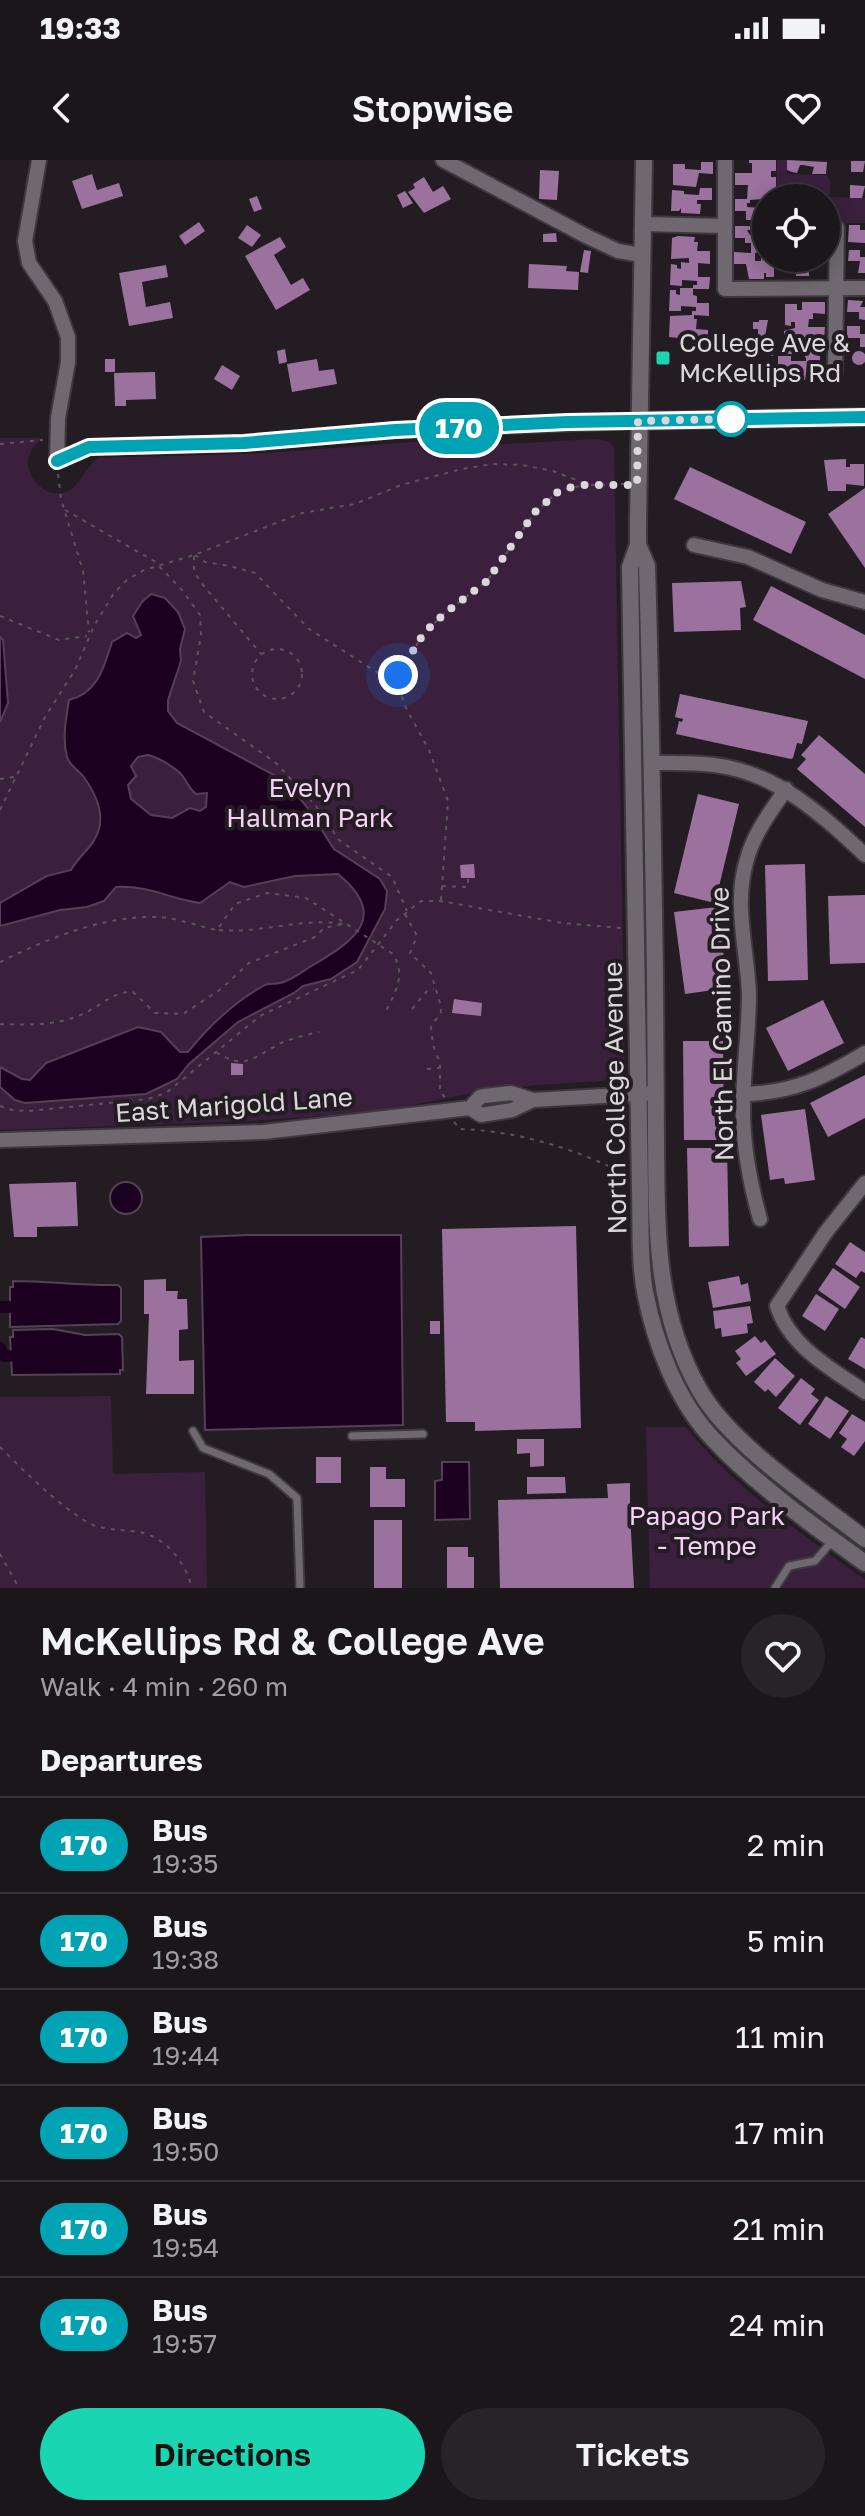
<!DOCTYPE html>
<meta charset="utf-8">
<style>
:root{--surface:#1a161a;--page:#272327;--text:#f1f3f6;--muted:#9f9fa2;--line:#383539;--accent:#1ad5b2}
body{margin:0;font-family:"Golos Text",sans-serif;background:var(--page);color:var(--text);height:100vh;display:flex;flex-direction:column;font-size:30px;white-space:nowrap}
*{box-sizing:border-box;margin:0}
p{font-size:26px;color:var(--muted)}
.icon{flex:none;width:44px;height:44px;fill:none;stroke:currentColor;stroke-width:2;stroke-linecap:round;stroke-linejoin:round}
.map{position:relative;height:1428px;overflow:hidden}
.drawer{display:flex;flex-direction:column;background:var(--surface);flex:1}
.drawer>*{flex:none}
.badge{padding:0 16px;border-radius:26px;font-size:28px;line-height:52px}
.tools{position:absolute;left:752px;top:24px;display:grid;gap:16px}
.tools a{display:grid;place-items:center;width:88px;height:88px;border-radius:50%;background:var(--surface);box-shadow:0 4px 20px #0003,0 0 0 2px var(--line);font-size:40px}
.you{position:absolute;width:40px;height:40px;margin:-20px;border:6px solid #fff;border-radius:50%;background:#1a73e8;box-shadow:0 0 0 12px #1a73e833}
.map>.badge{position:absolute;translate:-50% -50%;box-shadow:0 0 0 4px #fff}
h2{padding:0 40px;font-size:30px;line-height:72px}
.round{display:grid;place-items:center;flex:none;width:84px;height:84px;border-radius:42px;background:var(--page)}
.head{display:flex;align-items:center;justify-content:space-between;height:136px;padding:0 40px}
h1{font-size:38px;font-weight:600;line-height:60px}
.action{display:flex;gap:16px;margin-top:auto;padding:16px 40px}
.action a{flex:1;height:92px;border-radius:48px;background:var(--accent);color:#111;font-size:32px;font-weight:600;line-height:92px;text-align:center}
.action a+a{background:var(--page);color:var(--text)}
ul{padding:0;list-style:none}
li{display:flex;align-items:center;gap:24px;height:96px;padding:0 40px;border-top:2px solid var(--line)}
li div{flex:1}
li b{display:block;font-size:30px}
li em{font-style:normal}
li .badge{min-width:88px;font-weight:700;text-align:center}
.status{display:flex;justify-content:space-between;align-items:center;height:56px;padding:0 40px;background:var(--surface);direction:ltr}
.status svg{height:22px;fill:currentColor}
header{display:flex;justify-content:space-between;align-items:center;height:104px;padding:0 40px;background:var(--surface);font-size:36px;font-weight:600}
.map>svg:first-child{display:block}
.green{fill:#3a203c}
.water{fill:#1c001f;stroke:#554057;stroke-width:2;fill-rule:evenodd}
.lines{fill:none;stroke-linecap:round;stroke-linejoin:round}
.canal{stroke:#1c001f;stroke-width:12}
.building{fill:#9b729e}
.service-casing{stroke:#3e393e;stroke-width:11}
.minor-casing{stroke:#3e393e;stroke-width:18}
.tertiary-casing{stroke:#3e393e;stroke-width:20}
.path{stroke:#5b555b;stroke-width:2;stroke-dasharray:4 6;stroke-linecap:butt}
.service{stroke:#6f6870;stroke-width:7}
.minor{stroke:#6f6870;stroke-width:14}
.tertiary{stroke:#6f6870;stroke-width:16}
.line-casing{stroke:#fff;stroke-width:18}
.line{stroke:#00a3b4;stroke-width:12}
.walk{stroke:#dbd7db;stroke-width:8;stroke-dasharray:0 14.4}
.poi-dot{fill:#1ad5b2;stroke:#231d23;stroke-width:3}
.stop-dot{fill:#fff;stroke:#00a3b4;stroke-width:4}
.labels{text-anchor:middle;stroke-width:8;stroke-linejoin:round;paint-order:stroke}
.poi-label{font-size:26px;fill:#dbd7db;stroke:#231d23;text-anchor:start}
.park-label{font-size:26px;fill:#f7d1f9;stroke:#231d23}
.street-label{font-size:26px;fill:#dbd7db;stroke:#231d23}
</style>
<div class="status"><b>19:33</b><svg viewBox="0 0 49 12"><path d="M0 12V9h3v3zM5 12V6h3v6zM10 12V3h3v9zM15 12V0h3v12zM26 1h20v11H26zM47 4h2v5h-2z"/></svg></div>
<header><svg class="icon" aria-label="back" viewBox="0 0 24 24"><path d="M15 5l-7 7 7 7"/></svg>Stopwise<svg class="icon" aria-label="heart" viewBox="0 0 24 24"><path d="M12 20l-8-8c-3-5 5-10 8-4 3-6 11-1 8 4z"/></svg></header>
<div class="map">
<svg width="865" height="1428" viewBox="0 0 865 1428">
<rect width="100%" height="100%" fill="#231d23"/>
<g class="green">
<polygon points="777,0 787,0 787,14 826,15 830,21 830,37 865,38 865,63 826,63 826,38 776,38"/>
<path d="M 0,278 L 41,278 C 36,284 30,291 28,299 C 26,317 44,337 63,333 C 78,330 85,308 98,298 L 269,293 L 439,280 L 492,285 L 596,279 L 608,281 L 614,287 L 625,914 L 617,920 L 537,925 L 461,935 L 384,951 L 252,961 L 0,970 Z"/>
<polygon points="111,1236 113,1314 205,1312 207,1428 0,1428 0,1237"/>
<path d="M 646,1267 L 686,1267 C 734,1329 802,1373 865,1420 L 865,1428 L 650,1428 Z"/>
</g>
<g class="water">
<path d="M 151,434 L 165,438 L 178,452 L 185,469 L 180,489 L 181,501 L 168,540 L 168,551 L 177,563 L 285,621 L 307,647 L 334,689 L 380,719 L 387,731 L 385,749 L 357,802 L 331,819 L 303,826 L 294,833 L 238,862 L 189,904 L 177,919 L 146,934 L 25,943 L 15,940 L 0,927 L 0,907 L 22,919 L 30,920 L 46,903 L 138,867 L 161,872 L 180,892 L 188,892 C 208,867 235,842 263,826 C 269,822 274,825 280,823 C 291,821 303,811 313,805 C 356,780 389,756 338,714 L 295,716 L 244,727 L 230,722 L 200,743 C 169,739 149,725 116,727 L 104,741 L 87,747 L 60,750 L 0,766 L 0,743 L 47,716 L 71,710 C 80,694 94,687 99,669 C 104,650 94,631 83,616 C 77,609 69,605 67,597 C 62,578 66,559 69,540 C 98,533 104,507 112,482 L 127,473 L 136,478 L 141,475 L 133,456 L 142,442 ZM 148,595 C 160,598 169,604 179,612 C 186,618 188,628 196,634 L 207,633 L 206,647 L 200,651 L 190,648 L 172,658 L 151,655 L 131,639 L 128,625 L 136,616 L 131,606 L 138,597 Z"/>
<polygon points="0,477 3,480 8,543 0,562"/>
<circle cx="126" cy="1038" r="16"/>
<polygon points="248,1075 401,1075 403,1265 205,1270 201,1077"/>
<path d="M 13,1121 C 48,1121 83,1126 118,1125 L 121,1128 L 121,1161 L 118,1164 L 10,1167 L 10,1127 L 13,1127 Z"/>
<polygon points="53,1169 85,1175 119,1174 122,1177 123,1210 120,1210 120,1214 12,1215 10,1177 13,1177 13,1170"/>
<polygon points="442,1302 469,1302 470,1359 435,1360 435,1321 442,1320"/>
</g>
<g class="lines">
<g class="canal">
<polyline points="1,1147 9,1147"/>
<polyline points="0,1188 4,1196 9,1196"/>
</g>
</g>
<g class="building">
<polygon points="749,0 776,0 776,11 771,11 771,17 776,17 776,38 750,40 750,43 747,43 747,47 762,48 763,43 766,43 764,66 751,66 751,60 746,60 746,51 735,51 735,39 747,39 748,25 735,25 735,13 752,13 752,3 749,3"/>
<polygon points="787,0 827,2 826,14 812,14 814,7 803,5 800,5 797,13 792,12 787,10"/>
<polygon points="851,1 865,1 863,12 851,12"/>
<polygon points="701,2 713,2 713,14 699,13 696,27 673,25 673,4 685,4 685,9 701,10"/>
<polygon points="540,10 559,11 557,40 539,39"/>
<polygon points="92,14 97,30 119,23 123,36 82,49 72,21"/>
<polygon points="424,17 433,32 443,26 451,39 424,53 408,32 415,28 413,24"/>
<polygon points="850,25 865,26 862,38 850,38"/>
<polygon points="700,28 712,28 712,40 697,40 697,44 701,44 700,54 681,53 681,48 679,51 671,51 672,30 684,31 684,34 699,35"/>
<polygon points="405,31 413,43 403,48 397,35"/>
<polygon points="257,36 262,49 254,52 249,39"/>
<polygon points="199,62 205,71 185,85 179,76"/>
<polygon points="247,65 261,75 252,87 238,78"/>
<polygon points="849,65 860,65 860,70 865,70 865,83 848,82"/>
<polygon points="735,66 750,66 750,70 747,70 750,75 766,70 766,91 755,93 755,101 761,101 761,96 774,98 774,117 766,117 766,113 764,113 764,119 749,119 746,104 734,104 734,92 751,93 751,83 745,83 745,78 735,78"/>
<polygon points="556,73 557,82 543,82 543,74"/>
<polygon points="678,76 695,77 694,82 698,82 697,91 710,91 710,104 698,103 698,117 710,117 709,129 693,129 693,135 697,136 697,143 709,143 709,156 694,155 694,159 697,159 696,169 708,170 708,181 669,177 670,156 692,155 692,151 696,151 696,147 681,146 681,151 669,151 670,130 676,130 676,134 680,135 680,128 693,128 693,125 697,125 697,121 682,120 682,126 670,125 671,104 677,105 677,108 681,109 681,102 689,103 689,98 671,99 672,78"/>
<polygon points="280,77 286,87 274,95 291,125 303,118 310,130 276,150 245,96"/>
<polygon points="584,90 591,91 588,113 580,112"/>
<polygon points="849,90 860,90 860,97 865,97 865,113 858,113 860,101 848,101"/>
<polygon points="786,98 826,98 826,102 814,102 814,110 809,110 809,116 796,116 796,110 786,110"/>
<polygon points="529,104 567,106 566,111 579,112 578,130 528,128"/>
<polygon points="166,105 168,117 142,122 146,147 170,142 173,158 129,166 119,113"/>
<polygon points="848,140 863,141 860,147 865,147 865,160 859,159 859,152 847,152"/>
<polygon points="802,142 825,142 825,154 813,153 813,159 809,159 808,167 825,167 824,180 813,180 813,193 820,194 820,206 807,206 805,220 788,220 788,214 785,214 785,217 778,217 778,196 791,196 791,201 806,201 806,198 803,194 784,194 784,171 795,168 795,162 791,162 791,166 785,165 785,144 797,144 797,150 802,150"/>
<polygon points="759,160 768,160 765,176 758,176 758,169 753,169 753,162 759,162"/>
<polygon points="847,166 860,166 860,174 865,174 865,187 860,187 860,178 847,178"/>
<polygon points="765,180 771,181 770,187 774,187 773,196 758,193 759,186 764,186"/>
<polygon points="285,189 287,202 279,204 277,191"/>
<circle cx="859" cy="198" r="7"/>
<rect x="105" y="199" width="10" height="13"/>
<polygon points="317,199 319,211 334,209 337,224 292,232 287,204"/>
<polygon points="222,205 240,216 232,230 214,219"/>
<polygon points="155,212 156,239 126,240 126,246 115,246 114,213"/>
<polygon points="846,299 846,307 850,307 850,304 864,304 864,326 846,324 846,331 828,331 824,300"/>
<polygon points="690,307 806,362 791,394 674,339"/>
<polygon points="865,328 865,408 828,354"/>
<polygon points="741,421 746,447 740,448 741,470 674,472 672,423"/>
<polygon points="771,426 865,475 865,519 753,460"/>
<polygon points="680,534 808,561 802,584 797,583 793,598 791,599 676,574 679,561 682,562 683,559 675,557"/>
<polygon points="819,575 865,614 865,667 797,609 806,599 801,595"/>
<polygon points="698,634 739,644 715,743 674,733"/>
<polygon points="474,704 475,718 461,718 460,705"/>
<polygon points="805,704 808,820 768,821 765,705"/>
<polygon points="865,735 865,803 830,804 828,736"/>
<polygon points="717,747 728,828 685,834 674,752"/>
<polygon points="454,839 482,843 481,856 452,853"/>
<polygon points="823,840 844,883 788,911 766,868"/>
<polygon points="683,881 723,881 724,980 684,980"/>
<polygon points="231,903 243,904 243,915 231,915"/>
<polygon points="865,915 865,958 828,977 810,943"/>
<polygon points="805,949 815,1020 785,1024 784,1018 770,1020 761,955"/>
<polygon points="687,988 727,988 729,1086 689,1087"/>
<polygon points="76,1022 78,1066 37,1067 37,1077 14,1077 9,1024"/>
<polygon points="576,1066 581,1268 475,1271 475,1262 446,1262 442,1069"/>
<polygon points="850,1082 865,1092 865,1113 861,1111 856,1118 835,1104"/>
<polygon points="833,1108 860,1127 845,1149 818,1130"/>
<polygon points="739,1116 741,1125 748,1123 751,1141 713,1148 708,1122"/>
<polygon points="166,1119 166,1131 178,1131 177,1139 187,1139 188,1169 179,1170 179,1201 194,1200 194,1234 146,1234 149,1154 144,1154 144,1120"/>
<polygon points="816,1134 839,1149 825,1171 802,1156"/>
<polygon points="750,1146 753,1163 747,1164 748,1173 722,1177 721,1168 715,1169 713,1151"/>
<rect x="430" y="1161" width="10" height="13"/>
<polygon points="755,1176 761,1183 765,1180 776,1194 746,1216 736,1203 741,1199 735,1191"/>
<polygon points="861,1177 865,1179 865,1209 848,1199"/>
<polygon points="775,1198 795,1216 776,1237 768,1229 765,1232 754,1222"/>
<polygon points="801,1218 815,1229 811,1234 819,1240 800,1265 778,1248"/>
<polygon points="826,1236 849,1251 830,1279 808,1264"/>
<polygon points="852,1254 865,1262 865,1281 854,1296 841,1287 847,1279 839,1273"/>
<polygon points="517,1279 544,1279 544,1306 530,1307 530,1293 517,1294"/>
<rect x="316" y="1297" width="25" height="26"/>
<polygon points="370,1307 386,1307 386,1319 405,1319 405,1347 370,1347"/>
<polygon points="527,1317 565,1317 566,1333 527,1334"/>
<polygon points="630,1323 630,1347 639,1347 639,1353 630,1353 634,1428 500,1428 498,1340 608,1338 607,1324"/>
<rect x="374" y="1360" width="28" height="68"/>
<polygon points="447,1387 468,1387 468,1397 474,1397 474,1428 447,1428"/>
</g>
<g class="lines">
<defs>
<g id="service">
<polyline points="193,1271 203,1288 269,1314 297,1338 300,1428"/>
<polyline points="352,1276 423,1274"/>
<polyline points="775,1428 789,1406 815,1401 833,1380"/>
</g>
<g id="minor">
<polyline points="39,0 25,81 29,103 55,141 68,177 68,202 58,258 57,301 89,287 244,283 395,270 638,261"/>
<polyline points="443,0 586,76 618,91 642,95"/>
<polyline points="725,0 725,129 865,128"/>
<polyline points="643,64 724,66"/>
<polyline points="835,213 837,68"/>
<polyline points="694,385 748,397 822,430 865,442"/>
<path d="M 652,603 C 673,603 694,602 714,605 C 776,612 821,654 865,695"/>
<path d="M 743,934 C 793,933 823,918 865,893"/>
<polyline points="470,948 481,955 512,950 533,940 656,933"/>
<polyline points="0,980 264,972 470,948 480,937 484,936 511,933 533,940"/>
<path d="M 865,1023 L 826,1072 L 777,1146 C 790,1187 832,1209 865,1232"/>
<path d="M 760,1059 C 750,1023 743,988 743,950 C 743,911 749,872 749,833 C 747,788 733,743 747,699 C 754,673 771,651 786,629"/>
</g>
<g id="tertiary">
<path d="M 644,0 L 638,364 L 638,385 L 647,406 C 651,542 653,679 655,816 C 655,870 656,925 656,979 C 657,1068 654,1150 700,1231 C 730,1284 816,1341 865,1379"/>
<polyline points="638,261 865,257"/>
<path d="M 638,385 L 630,407 L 640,1028 C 641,1062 639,1099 645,1132 C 655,1183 677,1242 714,1280 C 754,1323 816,1368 865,1403"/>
</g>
</defs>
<use href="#service" class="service-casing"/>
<use href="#minor" class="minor-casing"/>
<use href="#tertiary" class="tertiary-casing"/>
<g class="path">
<polyline points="0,284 43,280"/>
<polyline points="58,314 61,339 83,411 89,472"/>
<polyline points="591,325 624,324"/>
<polyline points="65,350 154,401 182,430 200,455 201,475 193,521 204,552 276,603 316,646 339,680 392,717 407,751"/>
<polyline points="195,395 205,402 230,406 255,413 309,469 397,525"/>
<polyline points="194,396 194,412 203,425 261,494"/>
<polyline points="0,456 59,480 87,476"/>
<circle cx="277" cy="514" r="25"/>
<polyline points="0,619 14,617"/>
<polyline points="0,650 45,557 75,510 94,466 114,433 127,420 144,410 194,395 302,353 355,344 401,325 462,309 493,304 522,305 553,311 589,325"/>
<polyline points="442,726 468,727 468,718"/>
<polyline points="441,740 448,641 429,590 406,548 398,526 398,515 424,473 445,453 487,421 535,352 559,331 584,325"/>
<polyline points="405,754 417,776 410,793 431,813 440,843 441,852 431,867 433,885 440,903 440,930 445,938"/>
<path d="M 219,770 C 261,774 301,757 343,764"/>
<path d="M 0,802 C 47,779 102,756 155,757 C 175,757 197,766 217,770 L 235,744 L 267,733 L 306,738 L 393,794 C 406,815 396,831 386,851"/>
<polyline points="412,849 427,831 434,829"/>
<path d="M 0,864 C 30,865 59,866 87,852 C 106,842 108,835 132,831 L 155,853 L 183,854 L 221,829 L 249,803 L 315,777 L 324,768 L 343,764"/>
<path d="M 216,892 C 245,911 254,897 281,883 C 293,878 306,875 319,872"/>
<polyline points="427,909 439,908"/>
<polyline points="0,946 12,950 29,951 148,939 166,933 260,856 358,810 397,760 421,741 440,741 562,763 621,768"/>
<path d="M 454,962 L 460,969 C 517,971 574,988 625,1014"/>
<path d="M 0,1287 C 26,1313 53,1340 85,1361 C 101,1371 121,1369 139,1372 C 166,1377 186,1403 192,1428"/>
<polyline points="0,1394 19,1428"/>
</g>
<use href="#service" class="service"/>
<use href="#minor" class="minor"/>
<use href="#tertiary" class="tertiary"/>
</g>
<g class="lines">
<defs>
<polyline id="line" points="57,301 89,287 244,283 395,270 568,262 865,257"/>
</defs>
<use href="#line" class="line-casing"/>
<use href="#line" class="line"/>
<polyline class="walk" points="398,515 424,473 445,453 487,421 535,352 559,331 579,325 637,325 638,261 731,259"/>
</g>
<rect class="poi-dot" x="655" y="190" width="16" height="16" rx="4"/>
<circle class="stop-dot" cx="731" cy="259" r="16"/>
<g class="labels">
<g class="poi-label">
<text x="679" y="192">College Ave &amp;<tspan x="679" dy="30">McKellips Rd</tspan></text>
</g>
<g class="park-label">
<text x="310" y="637">Evelyn<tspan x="310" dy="30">Hallman Park</tspan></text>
<text x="707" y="1365">Papago Park<tspan x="707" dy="30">- Tempe</tspan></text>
</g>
<g class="street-label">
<text transform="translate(722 864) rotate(-91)" y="9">North El Camino Drive</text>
<text transform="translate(615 938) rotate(-91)" y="9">North College Avenue</text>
<text transform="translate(234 945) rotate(-4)" y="9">East Marigold Lane</text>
</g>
</g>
</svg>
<div class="tools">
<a><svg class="icon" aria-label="locate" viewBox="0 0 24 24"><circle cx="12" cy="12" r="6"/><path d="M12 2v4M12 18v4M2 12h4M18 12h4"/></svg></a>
</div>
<div class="you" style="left:398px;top:515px"></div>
<b class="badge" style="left:459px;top:268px;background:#00a3b4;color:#fff">170</b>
</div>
<section class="drawer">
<div class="head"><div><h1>McKellips Rd &amp; College Ave</h1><p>Walk · 4 min · 260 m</p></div><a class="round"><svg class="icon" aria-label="heart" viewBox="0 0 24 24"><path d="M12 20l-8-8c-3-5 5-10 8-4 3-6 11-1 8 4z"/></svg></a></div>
<h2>Departures</h2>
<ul>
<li><span class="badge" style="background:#00a3b4;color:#fff">170</span><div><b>Bus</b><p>19:35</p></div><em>2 min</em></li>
<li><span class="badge" style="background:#00a3b4;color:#fff">170</span><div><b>Bus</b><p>19:38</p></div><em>5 min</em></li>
<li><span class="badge" style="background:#00a3b4;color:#fff">170</span><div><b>Bus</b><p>19:44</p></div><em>11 min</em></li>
<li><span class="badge" style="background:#00a3b4;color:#fff">170</span><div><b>Bus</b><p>19:50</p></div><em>17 min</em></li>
<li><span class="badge" style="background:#00a3b4;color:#fff">170</span><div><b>Bus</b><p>19:54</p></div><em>21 min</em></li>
<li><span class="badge" style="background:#00a3b4;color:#fff">170</span><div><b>Bus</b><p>19:57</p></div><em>24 min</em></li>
</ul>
<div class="action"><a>Directions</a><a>Tickets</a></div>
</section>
